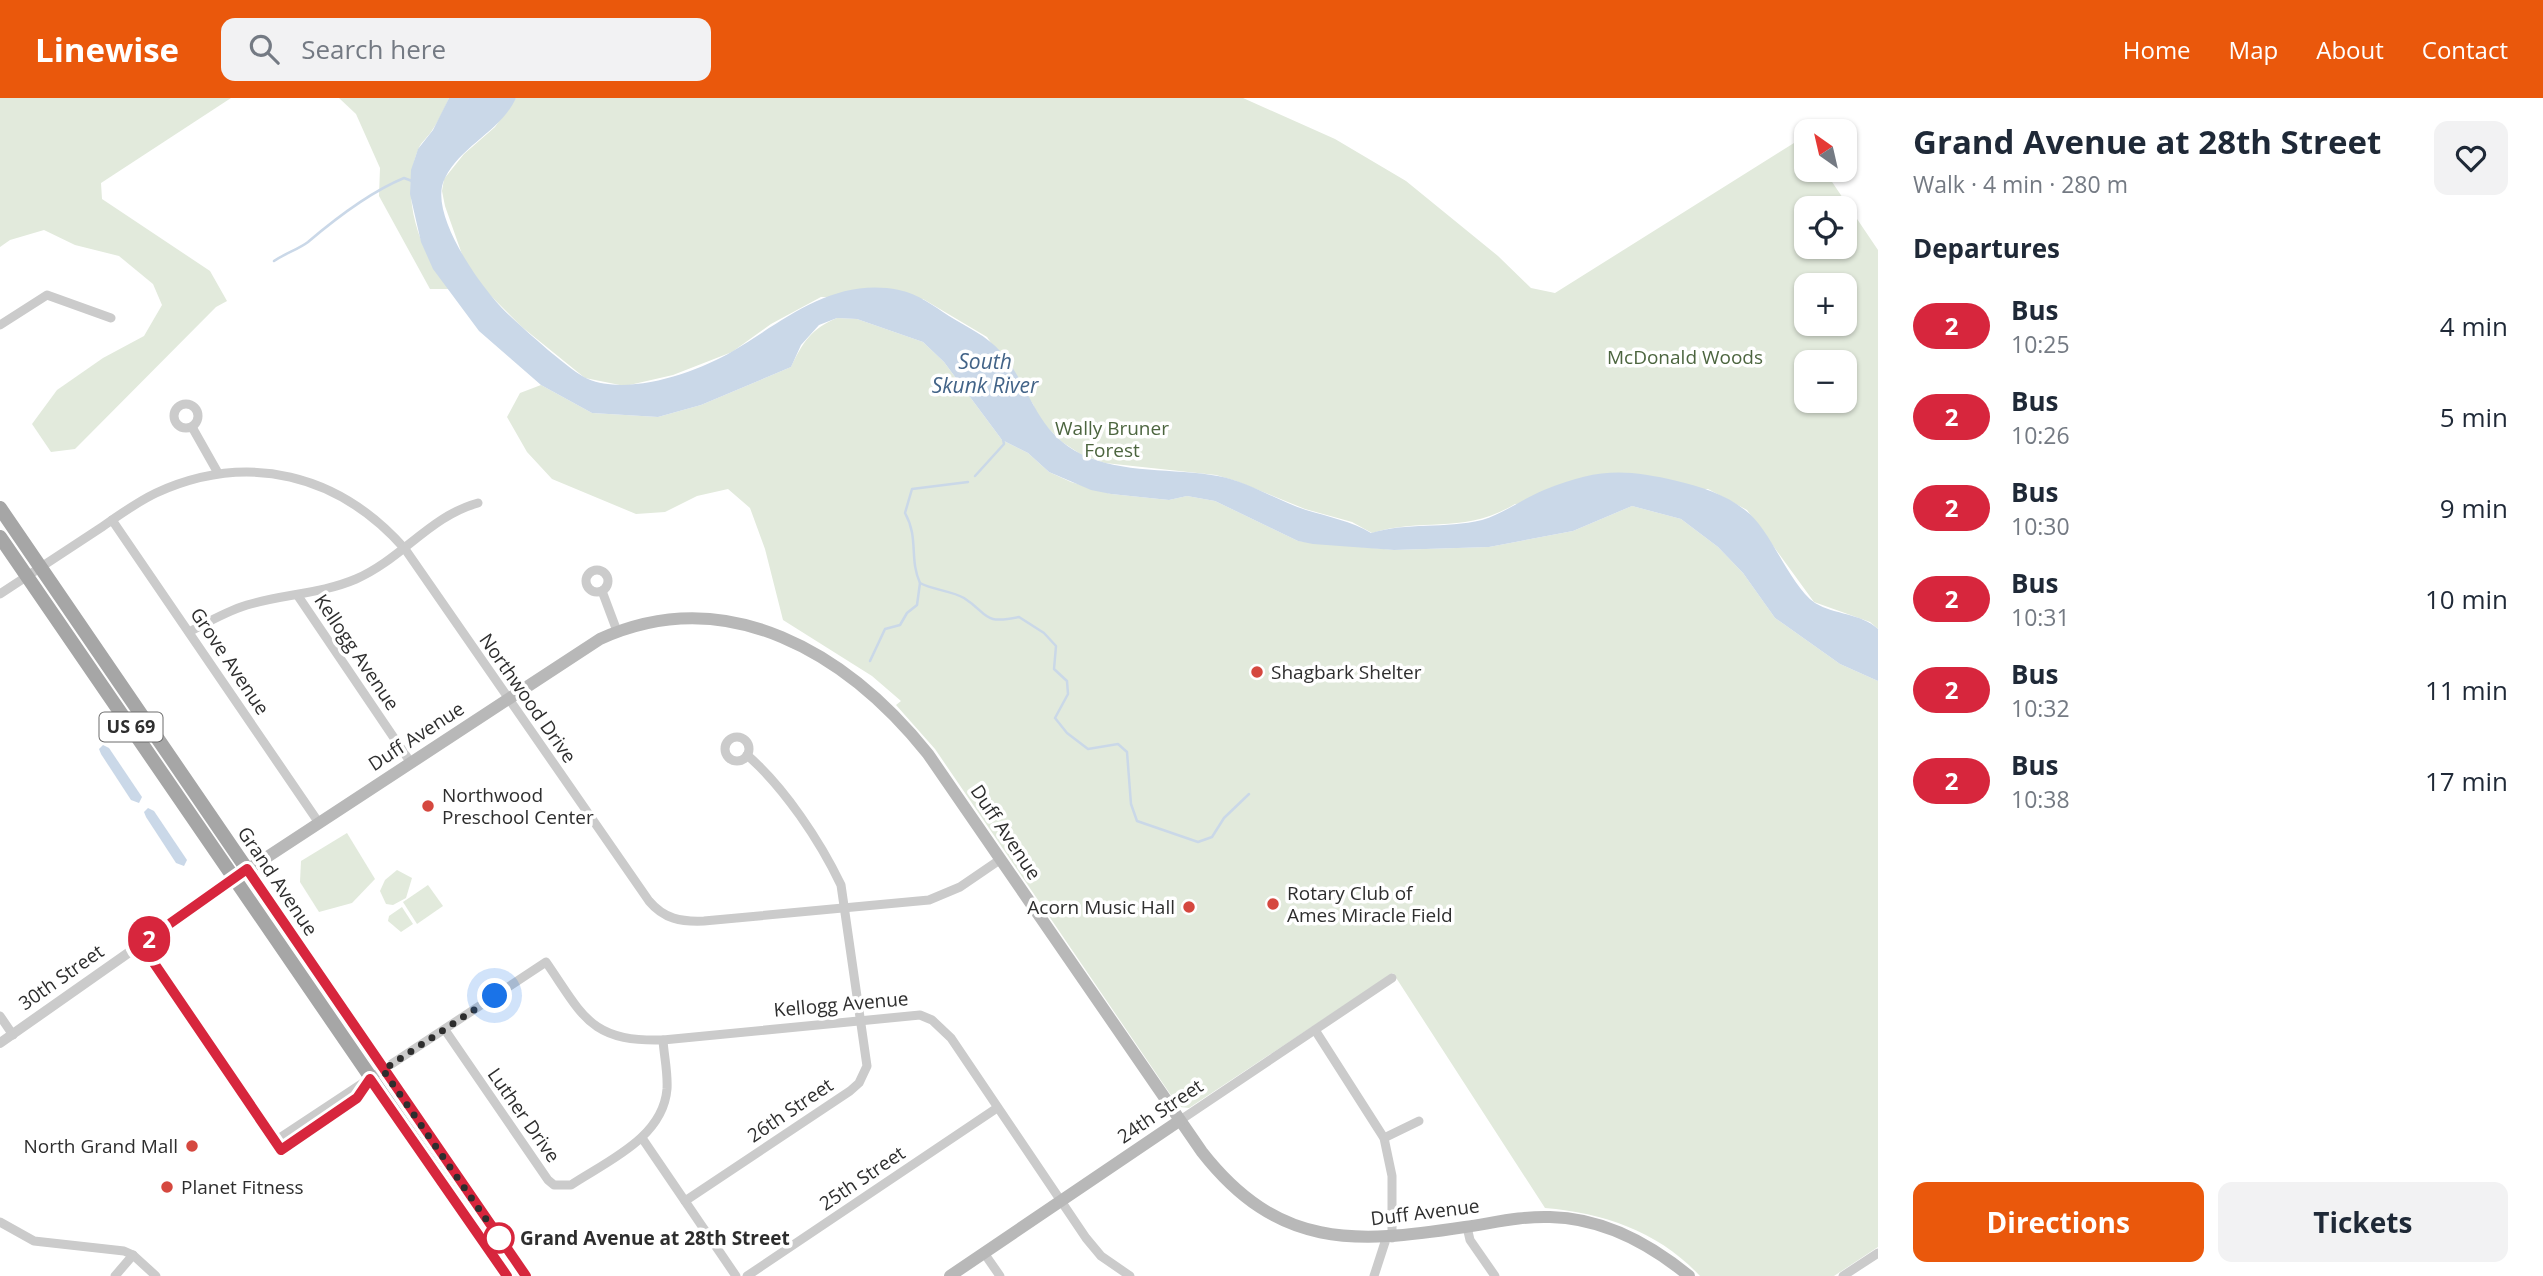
<!DOCTYPE html>
<meta charset="utf-8">
<style>
:root{--surface:#fff;--page:#f2f2f3;--text:#1f2937;--muted:#747a83;--accent:#ea580c}
body{margin:0;font-family:"Open Sans",sans-serif;background:var(--page);color:var(--text);height:100vh;display:flex;flex-direction:column;font-size:26px;white-space:nowrap}
*{box-sizing:border-box;margin:0}
p{font-size:23px;color:var(--muted)}
.icon{flex:none;width:38px;height:38px;fill:none;stroke:currentColor;stroke-width:2;stroke-linecap:round;stroke-linejoin:round}
.map{position:relative;flex:1;overflow:hidden}
.details{display:flex;flex-direction:column;background:var(--surface);width:665px}
.details>*{flex:none}
.badge{padding:0 14px;border-radius:23px;font-size:24px;line-height:46px}
.needle{width:46px;rotate:326deg}
.buttons{position:absolute;left:1794px;top:21px;display:grid;gap:14px}
.buttons a{display:grid;place-items:center;width:63px;height:63px;border-radius:14px;background:var(--surface);box-shadow:0 2px 5px #0004;font-size:35px}
.you{position:absolute;width:35px;height:35px;margin:-18px;border:5px solid #fff;border-radius:50%;background:#1a73e8;box-shadow:0 0 0 10px #1a73e833}
.map>.badge{position:absolute;translate:-50% -50%;box-shadow:0 0 0 4px #fff}
h2{padding:0 35px;font-size:26px;line-height:63px}
.round{display:grid;place-items:center;flex:none;width:74px;height:74px;border-radius:14px;background:var(--page)}
.headline{display:flex;align-items:center;justify-content:space-between;height:119px;padding:0 35px}
h1{font-size:33px;font-weight:700;line-height:52px}
.primary-button{display:flex;gap:14px;margin-top:auto;padding:14px 35px}
.primary-button a{flex:1;height:80px;border-radius:14px;background:var(--accent);color:#fff;font-size:28px;font-weight:700;line-height:80px;text-align:center}
.primary-button a+a{background:var(--page);color:var(--text)}
ul{padding:0;list-style:none}
li{display:flex;align-items:center;gap:21px;height:91px;padding:0 35px}
li div{flex:1}
li b{display:block;font-size:26px}
li em{font-style:normal}
li .badge{min-width:77px;font-weight:700;text-align:center}
header{display:flex;align-items:center;gap:42px;box-sizing:border-box;height:98px;padding:0 35px;background:var(--accent);color:#fff}
header strong{font-size:33px}
nav{display:flex;gap:38px;margin-inline-start:auto;font-size:24px}
.search{width:490px;height:63px;background:var(--page);display:flex;align-items:center;gap:18px;box-sizing:border-box;padding:0 24px;border-radius:14px;color:var(--muted);font-size:26px}
main{display:flex;flex:1;min-height:0}
.map>svg:first-child{display:block}
.green{fill:#e2eadc;fill-rule:evenodd}
.water{fill:#cad8e8}
.lines{fill:none;stroke-linecap:round;stroke-linejoin:round}
.stream{stroke:#cad8e8;stroke-width:2.5}
.minor{stroke:#cbcbcb;stroke-width:9}
.tertiary{stroke:#cbcbcb;stroke-width:10}
.secondary{stroke:#b8b8b8;stroke-width:12}
.primary{stroke:#a6a6a6;stroke-width:14}
.line-casing{stroke:#fff;stroke-width:16}
.line{stroke:#d7263d;stroke-width:10}
.walk{stroke:#2e2e2e;stroke-width:7;stroke-dasharray:0 12.6}
.poi-dot{fill:#d5483f;stroke:#fff;stroke-width:2.5}
.stop-dot{fill:#fff;stroke:#d7263d;stroke-width:3.5}
.labels{text-anchor:middle;stroke-width:7;stroke-linejoin:round;paint-order:stroke}
.shield{fill:#fff;stroke:#6d6d6d;stroke-width:2}
.shield-label{font-size:18px;font-weight:bold;fill:#2e2e2e}
.park-label{font-size:19px;fill:#4c653f;stroke:#fff}
.street-label{font-size:19px;fill:#2e2e2e;stroke:#fff}
.poi-label{font-size:19px;fill:#2e2e2e;stroke:#fff;text-anchor:start}
.stop-label{font-size:19px;font-weight:bold;fill:#2e2e2e;stroke:#fff;text-anchor:start}
.water-label{font-size:21px;font-style:italic;fill:#436488;stroke:#fff}
</style>
<header>
<strong>Linewise</strong>
<div class="search"><svg class="icon" aria-label="search" viewBox="0 0 24 24"><circle cx="10" cy="10" r="6"/><path d="M15 15l6 6"/></svg>Search here</div>
<nav><a>Home</a><a>Map</a><a>About</a><a>Contact</a></nav>
</header>
<main>
<div class="map">
<svg width="1878" height="1178" viewBox="0 0 1878 1178">
<rect width="100%" height="100%" fill="#fff"/>
<g class="green">
<polygon points="0,0 231,0 101,85 102,101 210,173 227,203 216,209 75,351 51,354 32,326 57,292 103,260 144,238 162,207 153,186 119,158 75,147 44,132 10,142 0,149"/>
<path d="M 339,0 L 449,0 C 444,11 438,24 431,34 C 427,40 420,45 418,52 C 399,98 420,154 449,191 L 430,191 L 379,98 L 380,70 L 356,16 Z"/>
<path d="M 516,0 L 1243,0 L 1335,41 L 1406,83 L 1498,158 L 1531,190 L 1555,195 L 1802,40 L 1806,45 L 1806,72 L 1824,72 L 1878,152 L 1878,531 L 1870,524 L 1814,504 L 1747,412 L 1708,391 L 1515,406 C 1464,437 1423,419 1372,435 L 1352,424 L 1305,411 L 1236,383 L 1216,377 L 1105,365 L 1082,357 L 1062,344 L 1039,321 L 1033,306 L 987,239 L 923,201 L 821,199 L 771,226 L 732,254 L 673,277 L 625,288 L 585,280 L 522,229 L 482,189 L 464,162 L 445,108 L 442,93 L 444,81 L 464,56 L 495,29 ZM 1806,110 L 1844,110 L 1844,149 L 1806,149 ZM 1806,187 L 1844,187 L 1844,226 L 1806,226 ZM 1806,264 L 1844,264 L 1844,303 L 1806,303 Z"/>
<path d="M 837,220 L 857,221 L 923,244 L 944,264 L 1002,342 L 1028,355 L 1049,374 L 1071,384 L 1111,396 L 1169,402 L 1187,398 L 1215,403 L 1298,443 L 1394,452 L 1489,449 L 1573,433 L 1632,408 L 1681,421 L 1718,449 L 1743,475 L 1775,520 L 1840,566 L 1878,583 L 1878,1149 L 1834,1178 L 1700,1178 C 1659,1134 1605,1115 1545,1110 L 1393,875 L 1189,1010 L 1179,1009 L 935,651 L 896,607 L 901,603 L 872,578 L 783,522 L 765,451 L 750,410 L 728,391 L 697,398 L 665,414 L 636,416 L 552,381 L 527,354 L 507,319 L 520,295 L 541,287 L 592,315 L 658,319 L 701,307 L 791,269 C 802,245 812,230 837,220 Z"/>
<polygon points="347,735 375,781 352,805 319,814 300,784 301,763"/>
<polygon points="397,772 412,780 406,800 393,807 386,806 380,793 385,782"/>
<polygon points="428,787 443,808 417,826 403,804"/>
<polygon points="402,809 413,826 401,834 388,823 389,818"/>
</g>
<g class="water">
<path d="M 449,0 L 516,0 C 501,33 462,47 445,80 C 426,115 484,194 509,217 C 524,231 571,274 588,281 C 628,298 696,275 733,253 C 785,222 833,179 899,192 C 918,196 934,208 949,218 C 968,230 986,237 1001,254 C 1032,291 1034,332 1081,356 C 1121,376 1175,370 1218,378 C 1249,384 1276,402 1306,412 C 1329,419 1351,423 1371,435 C 1407,424 1445,431 1482,422 C 1503,416 1522,401 1544,392 C 1596,371 1623,370 1677,383 C 1701,389 1725,396 1745,412 C 1771,431 1789,487 1815,505 C 1835,517 1861,515 1878,531 L 1878,583 L 1840,566 L 1775,520 L 1743,475 L 1718,449 L 1681,421 L 1632,408 L 1573,433 L 1489,449 L 1394,452 L 1313,446 L 1298,443 L 1215,403 L 1187,398 L 1169,402 L 1111,396 L 1091,392 L 1049,374 L 1028,355 L 1002,342 L 944,264 L 923,244 L 857,221 L 837,220 L 819,227 L 801,247 L 791,269 L 701,307 L 658,319 L 592,315 L 541,287 L 479,233 L 433,171 L 421,144 L 410,96 L 411,72 L 418,51 L 433,32 Z"/>
<polygon points="103,647 109,650 142,699 139,705 131,702 101,656 99,651"/>
<polygon points="148,710 154,713 187,762 184,768 176,765 146,719 144,714"/>
</g>
<g class="lines">
<g class="stream">
<path d="M 274,163 C 284,156 299,151 308,144 C 335,121 370,94 404,80 L 412,83"/>
<polyline points="975,378 1004,346 1003,341"/>
<path d="M 968,384 L 912,391 L 905,415 C 919,440 909,461 920,485 C 933,492 952,493 964,500 C 989,516 982,527 1019,519 L 1044,535 L 1056,548 L 1054,571 L 1067,583 L 1068,596 L 1055,620 L 1067,635 L 1088,651 L 1118,646 L 1127,654 L 1131,706 L 1137,723 L 1198,744 L 1212,739 L 1224,720 L 1249,696"/>
<polyline points="870,563 885,531 900,527 907,515 917,507 920,485"/>
</g>
<g class="minor">
<polyline points="0,227 47,197 111,220"/>
<circle cx="186" cy="318" r="12"/>
<polyline points="192,329 218,375"/>
<polyline points="112,422 319,725"/>
<circle cx="597" cy="483" r="11"/>
<polyline points="602,493 617,533"/>
<path d="M 0,496 C 34,474 68,451 102,429 C 119,417 137,404 156,395 C 248,353 339,376 405,451 L 649,803 C 664,821 681,824 704,823 L 929,802 L 960,789 L 1001,761"/>
<polyline points="298,498 411,665"/>
<path d="M 189,534 C 208,524 227,513 247,507 C 283,496 321,496 356,481 C 402,461 430,418 478,405"/>
<circle cx="737" cy="651" r="12"/>
<polyline points="0,918 13,937"/>
<path d="M 445,932 L 548,1082 L 554,1087 L 571,1087 C 607,1063 663,1040 667,991 C 668,974 664,958 663,942"/>
<polyline points="1315,932 1384,1040 1392,1078 1392,1140"/>
<polyline points="1179,1023 1392,880"/>
<polyline points="642,1040 736,1178"/>
<polyline points="1384,1040 1419,1023"/>
<path d="M 275,1043 L 546,864 C 584,919 590,944 663,942 L 920,917 L 932,922 L 951,940 L 1086,1140 L 1101,1158 L 1130,1178"/>
<polyline points="281,1052 357,1000 363,986"/>
<path d="M 685,1103 L 850,993 L 859,985 L 867,968 L 841,787 C 820,743 784,689 747,657"/>
<polyline points="0,1124 34,1143 124,1153 133,1157 156,1178"/>
<polyline points="1467,1129 1470,1142 1495,1178"/>
<polyline points="984,1155 1000,1178"/>
<polyline points="115,1178 133,1157"/>
<polyline points="747,1178 997,1010"/>
<polyline points="1374,1178 1386,1141"/>
<polyline points="1843,1178 1878,1155"/>
</g>
<polyline class="tertiary" points="0,945 235,780"/>
<g class="secondary">
<path d="M 235,780 L 600,541 C 728,483 848,556 928,656 L 1202,1054 C 1278,1151 1354,1146 1465,1129 C 1493,1125 1521,1118 1550,1119 C 1603,1120 1649,1145 1689,1178"/>
<polyline points="950,1178 1179,1023"/>
</g>
<g class="primary">
<polyline points="0,410 525,1178"/>
<polyline points="0,439 507,1178"/>
</g>
</g>
<g class="lines">
<defs>
<polyline id="line" points="507,1178 370,981 357,1000 281,1052 141,846 247,771 526,1178"/>
</defs>
<use href="#line" class="line-casing"/>
<use href="#line" class="line"/>
<polyline class="walk" points="495,898 383,972 499,1140"/>
</g>
<g class="poi-dot">
<circle cx="1257" cy="574" r="7"/>
<circle cx="428" cy="708" r="7"/>
<circle cx="1273" cy="806" r="7"/>
<circle cx="1189" cy="809" r="7"/>
<circle cx="192" cy="1048" r="7"/>
<circle cx="167" cy="1089" r="7"/>
</g>
<circle class="stop-dot" cx="499" cy="1140" r="14"/>
<g class="labels">
<rect class="shield" x="99.5" y="614.5" width="63" height="29" rx="5"/>
<g class="shield-label">
<text x="131" y="635">US 69</text>
</g>
<g class="park-label">
<text x="1685" y="266">McDonald Woods</text>
<text x="1112" y="337">Wally Bruner<tspan x="1112" dy="22">Forest</tspan></text>
</g>
<g class="street-label">
<text transform="translate(357 554) rotate(56)" y="7">Kellogg Avenue</text>
<text transform="translate(230 563) rotate(56)" y="7">Grove Avenue</text>
<text transform="translate(528 600) rotate(55)" y="7">Northwood Drive</text>
<text transform="translate(416 638) rotate(-33)" y="7">Duff Avenue</text>
<text transform="translate(1006 734) rotate(56)" y="7">Duff Avenue</text>
<text transform="translate(278 783) rotate(56)" y="7">Grand Avenue</text>
<text transform="translate(61 879) rotate(-35)" y="7">30th Street</text>
<text transform="translate(841 906) rotate(-5)" y="7">Kellogg Avenue</text>
<text transform="translate(790 1012) rotate(-34)" y="7">26th Street</text>
<text transform="translate(1160 1013) rotate(-34)" y="7">24th Street</text>
<text transform="translate(524 1017) rotate(55)" y="7">Luther Drive</text>
<text transform="translate(862 1080) rotate(-34)" y="7">25th Street</text>
<text transform="translate(1425 1114) rotate(-7)" y="7">Duff Avenue</text>
</g>
<g class="poi-label">
<text x="1271" y="581">Shagbark Shelter</text>
<text x="442" y="704">Northwood<tspan x="442" dy="22">Preschool Center</tspan></text>
<text x="1287" y="802">Rotary Club of<tspan x="1287" dy="22">Ames Miracle Field</tspan></text>
<text x="1175" y="816" text-anchor="end">Acorn Music Hall</text>
<text x="178" y="1055" text-anchor="end">North Grand Mall</text>
<text x="181" y="1096">Planet Fitness</text>
</g>
<g class="stop-label">
<text x="520" y="1147">Grand Avenue at 28th Street</text>
</g>
<g class="water-label">
<text x="985" y="271">South<tspan x="985" dy="24">Skunk River</tspan></text>
</g>
</g>
</svg>
<div class="buttons">
<a><svg class="needle" viewBox="-14 -14 28 28"><path d="M0-13l5 13h-10z" fill="#e53935"/><path d="M0 13l5-13h-10z" fill="#747a83"/></svg></a>
<a><svg class="icon" aria-label="locate" viewBox="0 0 24 24"><circle cx="12" cy="12" r="6"/><path d="M12 2v4M12 18v4M2 12h4M18 12h4"/></svg></a>
<a>+</a>
<a>−</a>
</div>
<div class="you" style="left:495px;top:898px"></div>
<b class="badge" style="left:149px;top:841px;background:#d7263d;color:#fff">2</b>
</div>
<section class="details">
<div class="headline"><div><h1>Grand Avenue at 28th Street</h1><p>Walk · 4 min · 280 m</p></div><a class="round"><svg class="icon" aria-label="heart" viewBox="0 0 24 24"><path d="M12 20l-8-8c-3-5 5-10 8-4 3-6 11-1 8 4z"/></svg></a></div>
<h2>Departures</h2>
<ul>
<li><span class="badge" style="background:#d7263d;color:#fff">2</span><div><b>Bus</b><p>10:25</p></div><em>4 min</em></li>
<li><span class="badge" style="background:#d7263d;color:#fff">2</span><div><b>Bus</b><p>10:26</p></div><em>5 min</em></li>
<li><span class="badge" style="background:#d7263d;color:#fff">2</span><div><b>Bus</b><p>10:30</p></div><em>9 min</em></li>
<li><span class="badge" style="background:#d7263d;color:#fff">2</span><div><b>Bus</b><p>10:31</p></div><em>10 min</em></li>
<li><span class="badge" style="background:#d7263d;color:#fff">2</span><div><b>Bus</b><p>10:32</p></div><em>11 min</em></li>
<li><span class="badge" style="background:#d7263d;color:#fff">2</span><div><b>Bus</b><p>10:38</p></div><em>17 min</em></li>
</ul>
<div class="primary-button"><a>Directions</a><a>Tickets</a></div>
</section>
</main>
